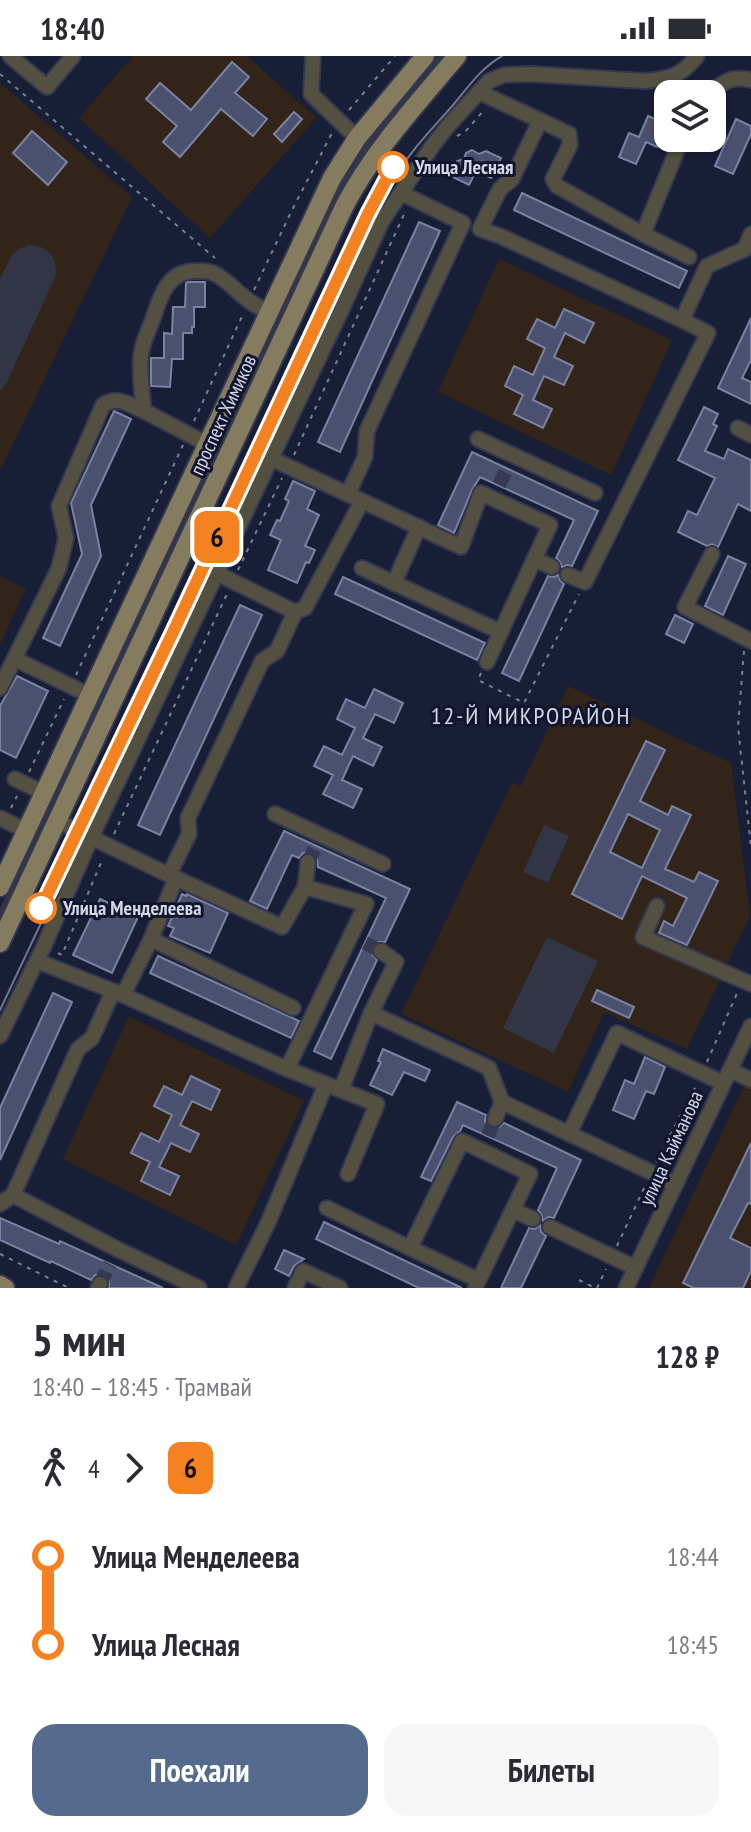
<!DOCTYPE html>
<html lang="ru">
<meta charset="utf-8">
<style>
:root{--surface:#fff;--page:#f7f7f7;--text:#2b2b33;--muted:#7c7c81;--accent:#556b8d}
body{margin:0;font-family:"PT Sans Narrow",sans-serif;background:var(--page);color:var(--text);height:100vh;display:flex;flex-direction:column;font-size:30px;white-space:nowrap}
*{box-sizing:border-box;margin:0}
p{font-size:26px;color:var(--muted)}
.icon{flex:none;width:44px;height:44px;fill:none;stroke:currentColor;stroke-width:2;stroke-linecap:round;stroke-linejoin:round}
.map{position:relative;height:1232px;overflow:hidden}
.side{display:flex;flex-direction:column;background:var(--surface);flex:1}
.side>*{flex:none}
.badge{padding:0 16px;border-radius:12px;font-size:28px;line-height:52px}
.controls{position:absolute;left:654px;top:24px;display:grid;gap:16px}
.controls a{display:grid;place-items:center;width:72px;height:72px;border-radius:16px;background:var(--surface);box-shadow:0 2px 6px #0004;font-size:40px}
.map>.badge{position:absolute;translate:-50% -50%;box-shadow:0 0 0 4px #fff}
.legs{display:flex;align-items:center;gap:12px;height:88px;padding:0 32px;font-size:26px}
.legs p{margin-inline-start:auto}
.summary{display:flex;align-items:center;justify-content:space-between;height:136px;padding:0 32px}
h1{font-size:44px;font-weight:600;line-height:60px}
.button{display:flex;gap:16px;margin-top:auto;padding:16px 32px}
.button a{flex:1;height:92px;border-radius:24px;background:var(--accent);color:#fff;font-size:32px;font-weight:600;line-height:92px;text-align:center}
.button a+a{background:var(--page);color:var(--text)}
ul{padding:0 32px;list-style:none}
li{display:flex;align-items:center;gap:28px;height:88px;font-size:30px}
li i{display:grid;place-items:center;width:12px;height:100%;margin:0 10px;background:currentColor}
li i::after{content:'';width:20px;height:20px;margin:-10px;border:6px solid;border-radius:50%;background:var(--surface)}
li p{margin-inline-start:auto}
li:first-child i{background:linear-gradient(#0000 50%,currentColor 0)}
li:last-child i{background:linear-gradient(currentColor 50%,#0000 0)}
.status{display:flex;justify-content:space-between;align-items:center;height:56px;padding:0 40px;background:var(--surface);direction:ltr}
.status svg{height:22px;fill:currentColor}
.map>svg:first-child{display:block}
.education{fill:#322418}
.green{fill:#313546}
.building{fill:#4a506e;stroke:#7a82a2;stroke-width:2;fill-rule:evenodd}
.lines{fill:none;stroke-linecap:round;stroke-linejoin:round}
.minor-tunnel{stroke:#353a52;stroke-width:14;stroke-dasharray:14 7;stroke-linecap:butt}
.minor-casing{stroke:#333850;stroke-width:18}
.major-casing{stroke:#333850;stroke-width:22}
.path{stroke:#7a7f94;stroke-width:2;stroke-dasharray:4 6;stroke-linecap:butt}
.minor{stroke:#534f41;stroke-width:14}
.major{stroke:#857c60;stroke-width:18}
.tram{stroke:#71768b;stroke-width:2}
.line-1-casing{stroke:#fff;stroke-width:18}
.line-1{stroke:#f58220;stroke-width:12}
.stop-1-dot{fill:#fff;stroke:#f58220;stroke-width:4}
.labels{text-anchor:middle;stroke-width:6;stroke-linejoin:round;paint-order:stroke}
.stop-label{font-size:20px;font-weight:bold;fill:#d2d6e8;stroke:#10142d;text-anchor:start}
.street-label{font-size:20px;fill:#d2d6e8;stroke:#10142d}
.quarter-label{font-size:24px;letter-spacing:2px;fill:#d2d6e8;stroke:#10142d}
</style>
<div class="status"><b>18:40</b><svg viewBox="0 0 49 12"><path d="M0 12V9h3v3zM5 12V6h3v6zM10 12V3h3v9zM15 12V0h3v12zM26 1h20v11H26zM47 4h2v5h-2z"/></svg></div>
<div class="map">
<svg width="751" height="1232" viewBox="0 0 751 1232">
<rect width="100%" height="100%" fill="#191e37"/>
<g class="education">
<polygon points="133,0 247,0 316,62 210,182 79,62"/>
<polygon points="0,27 132,141 0,415"/>
<polygon points="499,203 672,284 611,419 438,336"/>
<polygon points="0,520 26,533 0,588"/>
<polygon points="568,630 731,707 750,860 687,993 604,956 568,1036 401,958 512,727 521,730"/>
<polygon points="129,960 304,1045 236,1189 63,1103"/>
<polygon points="745,1028 751,1030 751,1232 649,1232"/>
</g>
<g class="green">
<path d="M 437,0 L 445,0 C 404,48 365,91 335,147 L 123,607 L 0,866 L 0,852 L 346,113 L 378,70 Z"/>
<path d="M 28,189 C 47,189 57,200 56,219 L 7,326 L 0,335 L 0,223 L 12,199 L 19,193 Z"/>
<polygon points="544,769 569,780 548,827 523,816"/>
<polygon points="547,881 598,905 554,997 503,972"/>
</g>
<g class="building">
<polygon points="232,6 249,21 235,37 267,63 253,80 221,53 180,101 163,86 177,70 146,43 160,27 191,54"/>
<polygon points="294,56 302,63 282,86 274,78"/>
<polygon points="648,60 667,68 657,91 646,86 636,108 619,101 629,77 639,81"/>
<polygon points="736,63 751,70 751,78 733,118 715,110"/>
<polygon points="32,75 67,106 48,129 13,97"/>
<polygon points="472,94 479,98 486,95 501,102 491,122 476,115 469,129 451,120 457,105 464,103 466,97"/>
<polygon points="522,137 687,215 679,232 514,154"/>
<polygon points="419,166 440,175 340,396 318,386"/>
<polygon points="188,226 205,226 205,251 194,251 194,271 192,271 192,277 183,277 183,303 172,303 170,331 151,330 151,302 164,302 164,277 172,278 173,251 185,251 186,227"/>
<polygon points="564,253 594,267 584,287 565,277 554,301 573,310 564,329 544,320 533,344 552,353 543,372 514,358 523,339 505,330 514,310 533,319 545,292 527,283 537,263 555,272"/>
<polygon points="751,262 751,304 742,322 751,326 751,348 718,332"/>
<polygon points="704,351 718,358 713,368 717,370 705,395 724,403 728,393 751,404 751,455 738,448 718,491 712,488 707,490 678,476 688,455 697,459 715,422 678,404"/>
<polygon points="114,355 131,363 91,449 101,500 60,590 43,582 82,498 71,447"/>
<polygon points="472,396 598,455 572,510 567,509 562,511 560,506 556,502 574,464 480,421 472,434 454,477 438,469"/>
<polygon points="293,425 315,435 307,453 319,459 305,490 315,494 309,507 306,506 297,527 268,514 281,484 270,479 277,464 280,465 289,445 285,443"/>
<polygon points="728,500 746,508 723,559 705,550"/>
<polygon points="558,519 560,524 564,528 519,625 502,617 548,520 554,521"/>
<polygon points="343,521 485,587 477,604 335,538"/>
<polygon points="240,549 262,559 160,779 138,769"/>
<polygon points="675,559 693,568 684,587 666,578"/>
<polygon points="17,620 48,635 16,702 0,694 0,650"/>
<polygon points="374,633 403,647 394,667 375,658 363,682 382,691 373,710 353,700 342,724 362,733 353,752 323,738 333,719 314,710 324,690 342,699 355,672 337,663 346,643 365,652"/>
<path d="M 646,685 L 665,694 L 640,745 L 668,759 L 672,750 L 691,759 L 665,813 L 694,826 L 699,816 L 718,825 L 687,889 L 659,877 L 664,865 L 673,870 L 687,842 L 642,820 L 622,863 L 572,838 ZM 628,758 L 660,774 L 642,812 L 610,796 Z"/>
<polygon points="284,775 410,833 385,886 378,886 373,890 372,898 377,904 331,1003 314,995 386,842 318,811 317,801 308,796 303,797 299,802 292,799 267,853 250,845"/>
<polygon points="182,838 186,840 187,838 228,857 210,897 170,880 174,872 168,870"/>
<polygon points="100,843 138,861 112,917 73,899"/>
<polygon points="158,900 299,965 291,982 150,917"/>
<polygon points="597,934 634,951 629,962 592,945"/>
<polygon points="53,937 72,946 0,1104 0,1052"/>
<polygon points="383,993 430,1014 425,1025 404,1016 392,1039 370,1029 381,1006 378,1005"/>
<polygon points="645,1001 665,1011 654,1038 646,1035 634,1063 613,1054 625,1024 634,1028"/>
<polygon points="191,1020 220,1034 211,1054 192,1045 180,1069 199,1078 190,1096 171,1087 159,1111 179,1120 170,1139 141,1125 150,1106 131,1097 141,1077 159,1086 172,1059 154,1050 164,1030 182,1039"/>
<polygon points="457,1046 486,1059 485,1065 491,1072 497,1073 504,1067 581,1104 554,1162 548,1161 543,1165 541,1158 538,1154 557,1112 463,1069 460,1075 453,1081 431,1125 421,1121"/>
<polygon points="751,1087 751,1148 748,1147 730,1182 751,1192 751,1215 743,1232 694,1232 683,1227"/>
<polygon points="0,1162 59,1188 60,1185 163,1232 109,1232 109,1223 104,1219 95,1219 91,1224 51,1205 50,1207 0,1184"/>
<polygon points="324,1166 462,1232 419,1232 316,1183"/>
<polygon points="540,1169 541,1176 546,1180 521,1232 501,1232 529,1172 535,1173"/>
<polygon points="284,1194 304,1203 294,1210 289,1220 275,1213"/>
</g>
<g class="lines">
<g class="minor-tunnel">
<polyline points="499,429 507,413"/>
<polyline points="308,806 316,790"/>
<polyline points="365,887 381,895"/>
<polyline points="488,1080 495,1063"/>
<polyline points="100,1228 110,1208"/>
</g>
<defs>
<g id="minor">
<polyline points="10,0 47,31 73,0"/>
<polyline points="313,1 311,38 357,82"/>
<polyline points="479,36 569,78 570,89 553,123 557,130 643,178 689,201"/>
<path d="M 709,38 C 724,26 731,19 751,24"/>
<polyline points="540,65 512,123 500,133 480,173 500,180 682,264 707,210 745,193 751,178"/>
<polyline points="643,178 682,82"/>
<polyline points="738,372 751,379"/>
<polyline points="478,383 595,437"/>
<path d="M 207,388 L 144,355 C 142,336 139,318 141,299 C 143,284 148,276 153,263 C 160,241 167,216 194,215 C 200,215 207,214 213,217 C 226,222 236,236 248,244 C 254,249 262,252 269,257"/>
<polyline points="270,402 461,491 481,437 550,469 487,606"/>
<polyline points="348,438 365,401 367,375 463,167 401,137"/>
<polyline points="419,471 394,527 501,576"/>
<polyline points="712,498 685,551 751,585"/>
<polyline points="534,503 552,511"/>
<polyline points="362,512 394,527"/>
<polyline points="216,517 295,556"/>
<polyline points="568,519 585,526 708,277 682,264"/>
<polyline points="15,603 91,640"/>
<path d="M 0,632 L 59,512 L 66,482 L 59,450 L 103,349 C 118,339 129,349 144,355"/>
<polyline points="15,723 44,737"/>
<polyline points="275,758 383,808"/>
<polyline points="0,762 27,775"/>
<polyline points="57,765 169,819 189,778 188,762 262,605 277,595 295,556 305,552 362,445"/>
<polyline points="169,819 282,871 305,831 366,848 287,1013 377,1048 348,1118"/>
<polyline points="305,831 308,806"/>
<polyline points="657,850 643,881 751,928"/>
<polyline points="151,883 293,952"/>
<polyline points="116,936 123,939 151,883 176,822"/>
<polyline points="123,939 287,1013"/>
<polyline points="371,957 489,1012 502,1046 676,1128"/>
<path d="M 0,980 L 44,890 L 91,782 L 342,253 L 382,165 L 433,89 L 448,70 L 489,25 L 504,19 L 531,18 L 644,25 C 670,23 680,21 697,0"/>
<polyline points="730,1014 751,1024"/>
<polyline points="341,1034 371,957 396,906 381,895"/>
<polyline points="495,1063 502,1046"/>
<polyline points="569,1078 617,977 723,1027"/>
<polyline points="13,1139 78,993 92,982 113,935 37,905"/>
<polyline points="0,1148 13,1139 117,1193 199,1232"/>
<polyline points="327,1152 410,1192 462,1085 530,1118 475,1232"/>
<polyline points="513,1154 533,1163"/>
<polyline points="550,1171 636,1212"/>
<polyline points="410,1192 478,1224"/>
<polyline points="98,1232 100,1228"/>
<polyline points="236,1232 268,1167 326,1028"/>
<polyline points="295,1232 303,1215 340,1232"/>
<polyline points="626,1232 751,970"/>
</g>
<g id="major">
<polyline points="0,831 332,122 357,82 425,0"/>
<path d="M 0,887 L 344,151 C 373,95 416,49 457,0"/>
<polyline points="0,1229 5,1232"/>
</g>
</defs>
<use href="#minor" class="minor-casing"/>
<use href="#major" class="major-casing"/>
<g class="path">
<polyline points="0,18 215,202"/>
<polyline points="349,54 395,0"/>
<polyline points="457,80 465,76 484,54"/>
<polyline points="254,234 291,156 333,75"/>
<polyline points="194,365 243,258"/>
<polyline points="294,399 406,154"/>
<polyline points="238,514 282,422"/>
<polyline points="744,595 738,671 751,791"/>
<polyline points="481,617 478,624 524,647 579,538"/>
<polyline points="76,619 183,389"/>
<polyline points="29,716 64,643"/>
<polyline points="11,752 17,740"/>
<polyline points="114,778 227,538"/>
<polyline points="58,897 62,899 103,802"/>
<polyline points="707,1006 738,935"/>
<polyline points="664,1092 677,1098"/>
<polyline points="656,1106 696,1030"/>
<polyline points="617,1190 645,1130"/>
<polyline points="0,1198 69,1232"/>
<polyline points="579,1224 595,1232"/>
<polyline points="597,1232 606,1213"/>
</g>
<use href="#minor" class="minor"/>
<use href="#major" class="major"/>
<path class="tram" d="M 0,954 L 388,131 C 406,100 430,75 454,48 C 468,31 482,11 502,0"/>
</g>
<g class="lines">
<defs>
<polyline id="line-1" points="41,852 175,572 368,158 393,111"/>
</defs>
<use href="#line-1" class="line-1-casing"/>
<use href="#line-1" class="line-1"/>
</g>
<g class="stop-1-dot">
<circle cx="393" cy="111" r="14"/>
<circle cx="41" cy="852" r="14"/>
</g>
<g class="labels">
<g class="stop-label">
<text x="415" y="118">Улица Лесная</text>
<text x="63" y="859">Улица Менделеева</text>
</g>
<g class="street-label">
<text transform="translate(223 359) rotate(-65)" y="7">проспект Химиков</text>
<text transform="translate(671 1092) rotate(-65)" y="7">улица Кайманова</text>
</g>
<g class="quarter-label">
<text x="531" y="668">12-Й МИКРОРАЙОН</text>
</g>
</g>
</svg>
<div class="controls">
<a><svg class="icon" aria-label="layers" viewBox="0 0 24 24"><path d="M12 4l9 5-9 5-9-5zM3 14l9 5 9-5"/></svg></a>
</div>
<b class="badge" style="left:217px;top:481px;background:#f58220;color:#111">6</b>
</div>
<section class="side">
<div class="summary"><div><h1>5 мин</h1><p>18:40 – 18:45 · Трамвай</p></div><b>128 ₽</b></div>
<div class="legs"><svg class="icon" aria-label="walk" viewBox="0 0 24 24"><circle cx="13" cy="4" r="2"/><path d="M13 8l-2 6 4 7M11 14l-3 7M7 12l3-4h3l4 4"/></svg>4<svg class="icon" aria-label="forward" viewBox="0 0 24 24"><path d="M9 5l7 7-7 7"/></svg><b class="badge" style="background:#f58220;color:#111">6</b></div>
<ul>
<li><i style="color:#f58220"></i><b>Улица Менделеева</b><p>18:44</p></li>
<li><i style="color:#f58220"></i><b>Улица Лесная</b><p>18:45</p></li>
</ul>
<div class="button"><a>Поехали</a><a>Билеты</a></div>
</section>
